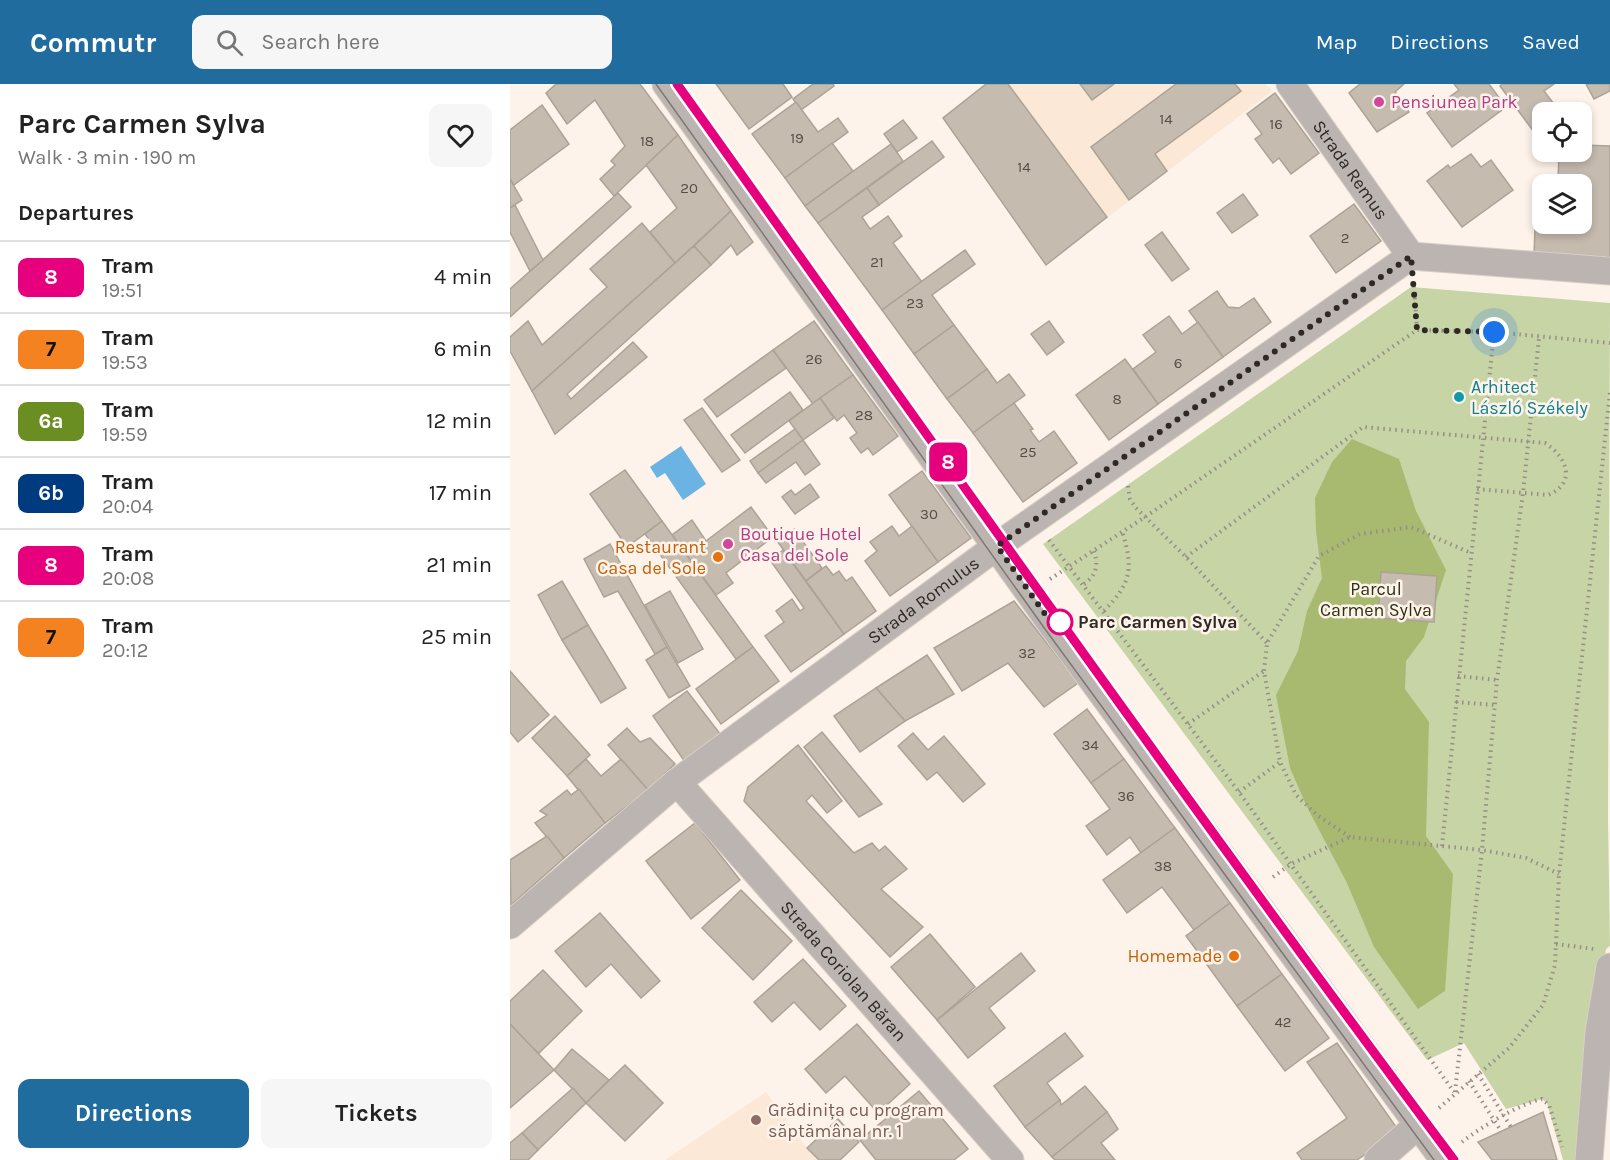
<!DOCTYPE html>
<meta charset="utf-8">
<style>
:root{--surface:#fff;--page:#f6f6f6;--text:#222;--muted:#767676;--line:#e0e0e0;--accent:#206c9f}
body{margin:0;font-family:Karla,sans-serif;background:var(--page);color:var(--text);height:100vh;display:flex;flex-direction:column;font-size:22px;white-space:nowrap}
*{box-sizing:border-box;margin:0}
p{font-size:20px;color:var(--muted)}
.icon{flex:none;width:33px;height:33px;fill:none;stroke:currentColor;stroke-width:2;stroke-linecap:round;stroke-linejoin:round}
.map{position:relative;flex:1;overflow:hidden}
.sheet{display:flex;flex-direction:column;background:var(--surface);width:510px}
.sheet>*{flex:none}
.badge{padding:0 12px;border-radius:9px;font-size:21px;line-height:39px}
.controls{position:absolute;left:1022px;top:18px;display:grid;gap:12px}
.controls a{display:grid;place-items:center;width:60px;height:60px;border-radius:12px;background:var(--surface);box-shadow:0 3px 9px #0003;font-size:30px}
.you{position:absolute;width:30px;height:30px;margin:-15px;border:4px solid #fff;border-radius:50%;background:#1a73e8;box-shadow:0 0 0 9px #1a73e833}
.map>.badge{position:absolute;translate:-50% -50%;box-shadow:0 0 0 3px #fff}
h2{padding:0 18px;font-size:22px;line-height:54px}
.round{display:grid;place-items:center;flex:none;width:63px;height:63px;border-radius:12px;background:var(--page)}
.head{display:flex;align-items:center;justify-content:space-between;height:102px;padding:0 18px}
h1{font-size:28px;font-weight:700;line-height:45px}
.cta{display:flex;gap:12px;margin-top:auto;padding:12px 18px}
.cta a{flex:1;height:69px;border-radius:12px;background:var(--accent);color:#fff;font-size:24px;font-weight:700;line-height:69px;text-align:center}
.cta a+a{background:var(--page);color:var(--text)}
ul{padding:0;list-style:none}
li{display:flex;align-items:center;gap:18px;height:72px;padding:0 18px;border-top:2px solid var(--line)}
li div{flex:1}
li b{display:block;font-size:22px}
li em{font-style:normal}
li .badge{min-width:66px;font-weight:700;text-align:center}
header{display:flex;align-items:center;gap:36px;box-sizing:border-box;height:84px;padding:0 30px;background:var(--accent);color:#fff}
header strong{font-size:28px}
nav{display:flex;gap:33px;margin-inline-start:auto;font-size:21px}
.search{width:420px;height:54px;background:var(--page);display:flex;align-items:center;gap:15px;box-sizing:border-box;padding:0 21px;border-radius:12px;color:var(--muted);font-size:22px}
main{display:flex;flex:1;min-height:0}
.map>svg:first-child{display:block}
.built{fill:#fce8d7}
.green{fill:#c7d4a6}
.forest{fill:#a7ba70}
.water{fill:#6ab3e3}
.building{fill:#c6bbaf;stroke:#aca296;stroke-width:1.5}
.lines{fill:none;stroke-linecap:round;stroke-linejoin:round}
.street-casing{stroke:#d9cfc6;stroke-width:29}
.path{stroke:#968e87;stroke-width:4;stroke-dasharray:1.5 4.5;stroke-linecap:butt}
.street{stroke:#bbb4b0;stroke-width:27}
.tram{stroke:#7f7871;stroke-width:1.5}
.line-casing{stroke:#fff;stroke-width:14}
.line{stroke:#e6007e;stroke-width:9}
.walk{stroke:#2e2924;stroke-width:6;stroke-dasharray:0 10.8}
.hotel-dot{fill:#d1479c;stroke:#fef3ea;stroke-width:2}
.culture-dot{fill:#0f9aa8;stroke:#fef3ea;stroke-width:2}
.food-dot{fill:#e8710a;stroke:#fef3ea;stroke-width:2}
.stop-dot{fill:#fff;stroke:#e6007e;stroke-width:3}
.education-dot{fill:#8d6e63;stroke:#fef3ea;stroke-width:2}
.labels{text-anchor:middle;stroke-width:5;stroke-linejoin:round;paint-order:stroke}
.number-label{font-size:15px;fill:#544e47}
.hotel-label{font-size:18px;fill:#b23c85;stroke:#fef3ea;text-anchor:start}
.street-label{font-size:18px;fill:#2e2924;stroke:#fef3ea}
.culture-label{font-size:18px;fill:#0d838f;stroke:#fef3ea;text-anchor:start}
.food-label{font-size:18px;fill:#c56008;stroke:#fef3ea;text-anchor:end}
.park-label{font-size:18px;fill:#2b3212;stroke:#fef3ea}
.stop-label{font-size:18px;font-weight:bold;fill:#2e2924;stroke:#fef3ea;text-anchor:start}
.education-label{font-size:18px;fill:#785e54;stroke:#fef3ea;text-anchor:start}
</style>
<header>
<strong>Commutr</strong>
<div class="search"><svg class="icon" aria-label="search" viewBox="0 0 24 24"><circle cx="10" cy="10" r="6"/><path d="M15 15l6 6"/></svg>Search here</div>
<nav><a>Map</a><a>Directions</a><a>Saved</a></nav>
</header>
<main>
<section class="sheet">
<div class="head"><div><h1>Parc Carmen Sylva</h1><p>Walk · 3 min · 190 m</p></div><a class="round"><svg class="icon" aria-label="heart" viewBox="0 0 24 24"><path d="M12 20l-8-8c-3-5 5-10 8-4 3-6 11-1 8 4z"/></svg></a></div>
<h2>Departures</h2>
<ul>
<li><span class="badge" style="background:#e6007e;color:#fff">8</span><div><b>Tram</b><p>19:51</p></div><em>4 min</em></li>
<li><span class="badge" style="background:#f58220;color:#111">7</span><div><b>Tram</b><p>19:53</p></div><em>6 min</em></li>
<li><span class="badge" style="background:#6b8e23;color:#fff">6a</span><div><b>Tram</b><p>19:59</p></div><em>12 min</em></li>
<li><span class="badge" style="background:#003b80;color:#fff">6b</span><div><b>Tram</b><p>20:04</p></div><em>17 min</em></li>
<li><span class="badge" style="background:#e6007e;color:#fff">8</span><div><b>Tram</b><p>20:08</p></div><em>21 min</em></li>
<li><span class="badge" style="background:#f58220;color:#111">7</span><div><b>Tram</b><p>20:12</p></div><em>25 min</em></li>
</ul>
<div class="cta"><a>Directions</a><a>Tickets</a></div>
</section>
<div class="map">
<svg width="1100" height="1076" viewBox="0 0 1100 1076">
<rect width="100%" height="100%" fill="#fef3ea"/>
<g class="built">
<polygon points="476,0 756,0 762,7 536,181"/>
<polygon points="256,1008 297,1064 309,1076 155,1076"/>
</g>
<polygon class="green" points="901,203 1100,219 1098,735 1100,862 1096,865 1072,1076 1053,1076 1037,1019 1032,1015 996,1025 954,959 917,976 533,460"/>
<polygon class="forest" points="842,355 889,375 906,427 936,486 914,553 896,577 895,605 919,638 916,752 943,790 935,907 908,925 864,863 837,799 797,723 780,684 766,611 788,567 797,527 812,494 806,447 805,414 822,378"/>
<polygon class="water" points="171,362 196,400 173,416 155,389 147,394 140,383"/>
<g class="building">
<polygon points="46,0 130,0 168,51 104,112 90,95 105,81 101,77 115,62 85,16 57,40 36,9"/>
<polygon points="206,0 273,0 282,13 239,45"/>
<polygon points="303,0 323,0 324,2 291,26 283,15"/>
<polygon points="476,0 498,0 597,133 536,181 433,34"/>
<polygon points="570,0 604,0 582,16"/>
<polygon points="666,0 725,0 731,7 645,70 657,87 619,116 581,63"/>
<polygon points="850,0 894,0 885,8 899,28 867,48 839,9"/>
<polygon points="944,0 979,0 996,23 942,63 917,29 949,6"/>
<polygon points="992,0 1044,0 1034,7 1050,28 1032,28 1032,48 1027,52 990,2"/>
<polygon points="1076,0 1100,0 1100,7 1084,15"/>
<polygon points="765,9 809,69 781,90 769,74 763,79 745,55 752,50 737,30"/>
<polygon points="286,18 308,48 328,34 338,48 275,94 242,50"/>
<polygon points="32,21 59,60 4,101 0,95 0,46"/>
<polygon points="393,36 407,54 387,68 374,50"/>
<polygon points="168,51 221,127 165,179 140,148 167,124 136,81"/>
<polygon points="422,57 434,73 369,121 357,104"/>
<polygon points="322,59 343,87 295,122 275,94"/>
<polygon points="381,60 393,77 308,139 295,122"/>
<polygon points="1071,61 1100,62 1100,173 1024,170 1026,121 1032,121 1032,140 1071,140 1071,100 1065,100 1065,98 1048,97 1049,68 1071,68"/>
<polygon points="961,70 971,83 981,76 1003,106 952,143 917,97 938,81 940,84"/>
<polygon points="0,95 12,116 0,124"/>
<polygon points="357,104 369,121 352,133 360,145 378,132 392,152 383,159 412,198 372,226 308,139"/>
<polygon points="108,109 121,123 0,233 0,205"/>
<polygon points="733,110 748,131 722,149 707,129"/>
<polygon points="844,120 871,157 826,189 800,152"/>
<polygon points="5,121 33,176 20,187 0,148 0,124"/>
<polygon points="221,127 243,158 227,171 221,161 201,181 184,162"/>
<polygon points="132,139 165,179 22,307 0,267 0,253 18,237 32,261 97,203 80,185"/>
<polygon points="652,148 679,185 662,197 635,161"/>
<polygon points="184,162 201,181 57,310 61,315 123,258 137,273 45,350 22,307"/>
<polygon points="455,166 465,180 422,211 444,241 404,270 372,226"/>
<polygon points="707,207 718,223 729,224 744,214 761,238 713,273 679,227"/>
<polygon points="659,232 672,250 688,238 713,273 648,320 623,285 646,268 633,251"/>
<polygon points="304,237 343,291 303,320 263,266"/>
<polygon points="539,237 554,258 537,271 521,250"/>
<polygon points="444,241 477,285 437,315 404,270"/>
<polygon points="263,266 276,284 207,333 194,316"/>
<polygon points="615,275 648,320 599,356 566,311"/>
<polygon points="477,285 487,299 499,290 515,311 463,349 437,315"/>
<polygon points="343,291 388,352 363,371 358,364 351,369 340,354 347,349 334,331 327,337 310,314"/>
<polygon points="280,308 293,326 235,369 221,351"/>
<polygon points="310,314 324,334 293,356 279,337"/>
<polygon points="504,319 523,345 520,346 529,358 544,347 567,379 513,418 463,349"/>
<polygon points="192,324 230,376 212,388 174,336"/>
<polygon points="285,345 293,356 248,389 240,377"/>
<polygon points="293,356 310,380 295,391 286,378 256,399 248,389"/>
<polygon points="115,386 152,437 117,463 80,410"/>
<polygon points="412,387 461,454 428,478 379,411"/>
<polygon points="300,400 309,413 285,430 272,413 281,406 285,411"/>
<polygon points="241,423 263,453 216,489 223,499 206,511 162,451 182,436 196,457"/>
<polygon points="152,437 243,563 226,575 135,450"/>
<polygon points="382,442 389,452 402,442 428,478 380,512 355,477 367,467 360,458"/>
<polygon points="284,445 312,484 296,497 267,457"/>
<polygon points="100,460 157,563 145,570 108,507 94,513 74,475"/>
<polygon points="273,466 334,550 281,588 255,552 274,538 266,527 282,515 290,527 294,524 260,476"/>
<polygon points="316,482 323,491 329,487 336,497 342,493 366,527 334,550 296,497"/>
<polygon points="871,488 927,492 924,538 868,534"/>
<polygon points="52,497 78,541 52,556 28,511"/>
<polygon points="160,507 193,565 168,579 135,521"/>
<polygon points="504,517 568,599 534,623 498,579 452,607 424,564"/>
<polygon points="78,541 116,604 91,619 52,556"/>
<polygon points="157,563 180,602 159,614 136,576"/>
<polygon points="243,563 269,597 211,640 186,605"/>
<polygon points="417,571 444,610 395,637 366,604"/>
<polygon points="0,587 39,631 8,658 0,648"/>
<polygon points="366,604 395,637 350,668 324,632"/>
<polygon points="177,607 211,651 175,678 143,632"/>
<polygon points="577,625 614,675 581,699 544,650"/>
<polygon points="45,632 80,671 57,692 22,654"/>
<polygon points="117,644 130,658 140,654 165,680 138,706 98,661"/>
<polygon points="312,648 372,720 349,733 294,663"/>
<polygon points="403,649 418,666 434,652 475,700 453,718 427,688 417,696 388,662"/>
<polygon points="288,661 332,717 317,729 302,711 296,717 344,769 362,759 369,767 375,762 397,785 371,805 413,843 380,873 234,717 238,703"/>
<polygon points="76,675 91,692 111,675 138,706 95,739 57,692"/>
<polygon points="614,675 665,744 631,769 620,753 597,771 576,742 600,725 581,699"/>
<polygon points="69,705 95,739 54,774 25,739 37,731 30,727 57,706 61,711"/>
<polygon points="185,739 230,796 181,835 136,777"/>
<polygon points="665,744 720,819 684,846 652,803 617,829 593,796"/>
<polygon points="37,752 54,774 1,821 0,776"/>
<polygon points="231,806 282,857 243,896 192,844"/>
<polygon points="720,819 772,890 727,922 676,852"/>
<polygon points="90,829 150,897 131,914 101,880 76,903 45,867"/>
<polygon points="420,850 465,903 427,936 381,883"/>
<polygon points="511,869 525,887 479,924 495,944 458,974 427,936"/>
<polygon points="293,875 336,922 310,946 284,918 262,938 244,918"/>
<polygon points="33,886 72,927 29,969 23,965 0,940 0,917"/>
<polygon points="772,890 819,954 775,987 727,922"/>
<polygon points="0,940 44,986 0,1024"/>
<polygon points="347,940 400,1000 368,1029 335,992 316,1009 295,985"/>
<polygon points="555,949 573,972 537,999 550,1016 515,1043 484,1002"/>
<polygon points="827,959 889,1047 847,1076 792,1076 787,1069 837,1034 797,978"/>
<polygon points="62,965 99,996 76,1019 44,986"/>
<polygon points="115,981 153,1019 115,1057 76,1019"/>
<polygon points="575,1002 597,1028 542,1073 515,1043 550,1016 551,1021"/>
<polygon points="63,1004 76,1019 28,1066 12,1049"/>
<polygon points="409,1007 458,1065 444,1076 366,1076 350,1056"/>
<polygon points="597,1028 608,1045 591,1059 605,1076 545,1076 542,1073"/>
<polygon points="1033,1028 1047,1076 982,1076 968,1058"/>
<polygon points="328,1035 349,1058 330,1076 309,1076 297,1064"/>
<polygon points="12,1049 28,1066 18,1076 0,1076 0,1059"/>
</g>
<g class="lines">
<defs>
<g id="street">
<polyline points="156,0 542,541 934,1076"/>
<path id="s1" d="M 780,0 L 901,172"/>
<polyline points="901,172 1100,187"/>
<path id="s2" d="M 167,698 L 500,1076"/>
<path id="s3" d="M 0,841 L 167,698 L 494,457 L 901,172"/>
<polyline points="868,1076 908,1041"/>
<polyline points="1079,1076 1089,948 1100,883"/>
</g>
</defs>
<use href="#street" class="street-casing"/>
<g class="path">
<polyline points="904,202 907,246"/>
<polyline points="618,402 620,415 626,424 676,473 757,559"/>
<polyline points="539,456 729,708 944,1008"/>
<path d="M 676,473 L 853,343 L 1035,359 C 1057,373 1067,399 1038,411 L 967,405"/>
<polyline points="540,495 635,433 907,246 984,248 1100,259"/>
<path d="M 574,500 C 587,491 589,480 583,465"/>
<path d="M 594,527 C 621,499 624,485 612,447"/>
<polyline points="948,592 987,596"/>
<polyline points="946,618 985,621"/>
<polyline points="678,640 754,587"/>
<polyline points="729,708 770,678"/>
<polyline points="840,753 807,731 786,711 770,678 754,587 757,559 809,472 850,450 901,443 961,469"/>
<polyline points="932,762 984,248"/>
<polyline points="763,793 781,780 840,753 972,766 1016,774 1049,790"/>
<polyline points="1046,860 1084,865"/>
<polyline points="968,990 1001,1043"/>
<polyline points="959,997 991,1047"/>
<polyline points="945,1008 972,766 987,596 1013,409 1029,254"/>
<polyline points="929,1024 999,964 1033,921 1045,881 1049,790 1100,308"/>
<path d="M 952,1058 C 971,1043 1009,1020 1032,1015 L 1039,1021 L 1052,1063"/>
</g>
<use href="#street" class="street"/>
<g class="tram">
<polyline points="146,0 535,545 924,1076"/>
<polyline points="167,0 488,448 550,538 944,1076"/>
</g>
</g>
<g class="lines">
<defs>
<path id="line" d="M 167,0 C 424,360 679,722 944,1076"/>
</defs>
<use href="#line" class="line-casing"/>
<use href="#line" class="line"/>
<polyline class="walk" points="550,538 542,540 487,462 901,172 907,246 984,248"/>
</g>
<g class="hotel-dot">
<circle cx="869" cy="18" r="6"/>
<circle cx="218" cy="460" r="6"/>
</g>
<circle class="culture-dot" cx="949" cy="313" r="6"/>
<g class="food-dot">
<circle cx="208" cy="473" r="6"/>
<circle cx="724" cy="872" r="6"/>
</g>
<circle class="stop-dot" cx="550" cy="538" r="12"/>
<circle class="education-dot" cx="246" cy="1036" r="6"/>
<g class="labels">
<g class="number-label">
<text x="656" y="40">14</text>
<text x="766" y="45">16</text>
<text x="287" y="59">19</text>
<text x="137" y="62">18</text>
<text x="514" y="88">14</text>
<text x="179" y="109">20</text>
<text x="835" y="159">2</text>
<text x="367" y="183">21</text>
<text x="405" y="224">23</text>
<text x="304" y="280">26</text>
<text x="668" y="284">6</text>
<text x="607" y="320">8</text>
<text x="354" y="336">28</text>
<text x="518" y="373">25</text>
<text x="419" y="435">30</text>
<text x="517" y="574">32</text>
<text x="580" y="666">34</text>
<text x="616" y="717">36</text>
<text x="653" y="787">38</text>
<text x="773" y="943">42</text>
</g>
<g class="hotel-label">
<text x="881" y="24">Pensiunea Park</text>
<text x="230" y="456">Boutique Hotel<tspan x="230" dy="21">Casa del Sole</tspan></text>
</g>
<g class="street-label">
<text dy="6" stroke="none"><textPath href="#s1" startOffset="105">Strada Remus</textPath></text>
<text dy="6" stroke="none"><textPath href="#s3" startOffset="526">Strada Romulus</textPath></text>
<text dy="6" stroke="none"><textPath href="#s2" startOffset="252">Strada Coriolan Băran</textPath></text>
</g>
<g class="culture-label">
<text x="961" y="309">Arhitect<tspan x="961" dy="21">László Székely</tspan></text>
</g>
<g class="food-label">
<text x="196" y="469">Restaurant<tspan x="196" dy="21">Casa del Sole</tspan></text>
<text x="712" y="878">Homemade</text>
</g>
<g class="park-label">
<text x="866" y="511">Parcul<tspan x="866" dy="21">Carmen Sylva</tspan></text>
</g>
<g class="stop-label">
<text x="568" y="544">Parc Carmen Sylva</text>
</g>
<g class="education-label">
<text x="258" y="1032">Grădinița cu program<tspan x="258" dy="21">săptămânal nr. 1</tspan></text>
</g>
</g>
</svg>
<div class="controls">
<a><svg class="icon" aria-label="locate" viewBox="0 0 24 24"><circle cx="12" cy="12" r="6"/><path d="M12 2v4M12 18v4M2 12h4M18 12h4"/></svg></a>
<a><svg class="icon" aria-label="layers" viewBox="0 0 24 24"><path d="M12 4l9 5-9 5-9-5zM3 14l9 5 9-5"/></svg></a>
</div>
<div class="you" style="left:984px;top:248px"></div>
<b class="badge" style="left:438px;top:378px;background:#e6007e;color:#fff">8</b>
</div>
</main>
